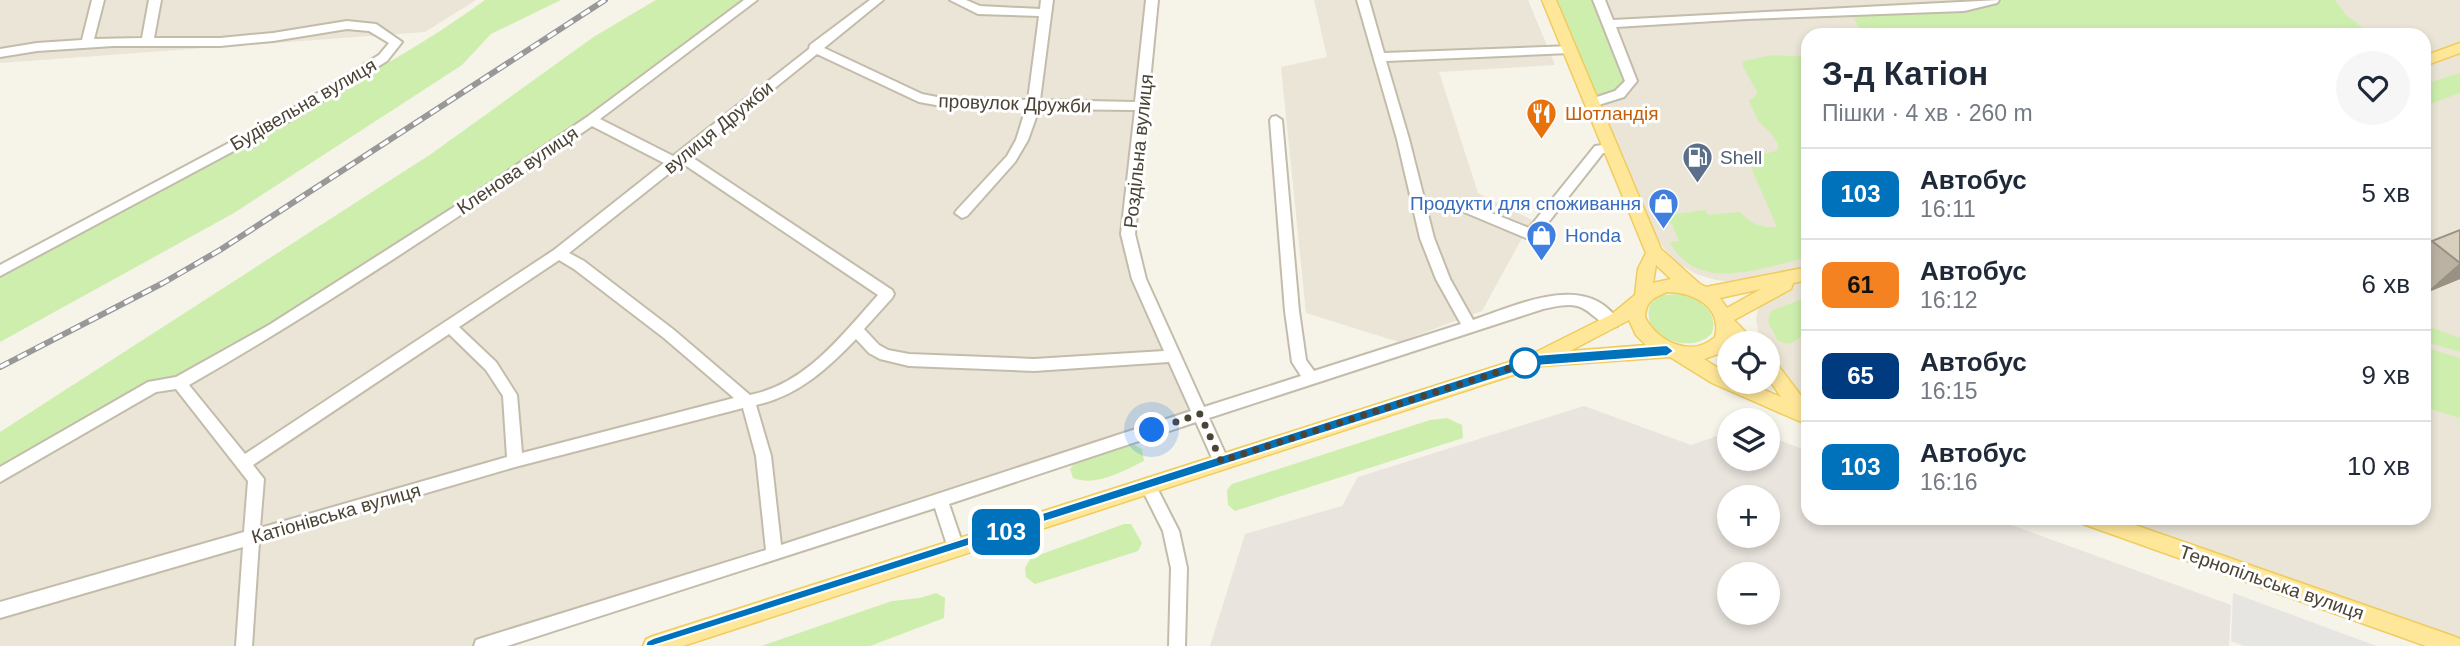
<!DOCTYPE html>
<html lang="uk">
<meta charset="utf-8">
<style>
:root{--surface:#fff;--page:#f6f6f7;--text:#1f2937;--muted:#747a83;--line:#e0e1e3}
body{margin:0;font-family:Arial,sans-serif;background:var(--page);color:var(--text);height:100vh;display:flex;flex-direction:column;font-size:26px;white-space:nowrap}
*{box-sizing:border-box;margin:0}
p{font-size:23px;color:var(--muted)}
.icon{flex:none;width:38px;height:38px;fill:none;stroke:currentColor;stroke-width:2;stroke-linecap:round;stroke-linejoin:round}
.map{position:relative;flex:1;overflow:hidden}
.details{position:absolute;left:1801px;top:28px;width:630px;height:497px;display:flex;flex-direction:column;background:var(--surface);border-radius:21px;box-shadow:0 4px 10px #0003}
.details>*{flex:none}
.badge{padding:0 14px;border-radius:10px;font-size:24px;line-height:46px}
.tools{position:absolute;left:1717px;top:331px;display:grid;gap:14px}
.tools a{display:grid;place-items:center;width:63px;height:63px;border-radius:50%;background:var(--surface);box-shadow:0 4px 10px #0003;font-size:35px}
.you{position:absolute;width:35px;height:35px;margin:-18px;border:5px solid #fff;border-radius:50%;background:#1a73e8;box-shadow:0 0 0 10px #1a73e833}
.map>.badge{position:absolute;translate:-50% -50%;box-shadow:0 0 0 4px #fff}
.round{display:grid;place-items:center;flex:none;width:74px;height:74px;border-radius:37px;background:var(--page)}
.overview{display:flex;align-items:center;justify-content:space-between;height:119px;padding:0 21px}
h1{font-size:33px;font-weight:800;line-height:52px}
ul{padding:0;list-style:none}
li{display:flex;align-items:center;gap:21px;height:91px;padding:0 21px;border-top:2px solid var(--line)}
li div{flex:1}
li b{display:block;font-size:26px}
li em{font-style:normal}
li .badge{min-width:77px;font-weight:700;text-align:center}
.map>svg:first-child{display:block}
.residential{fill:#eae5d6}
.industrial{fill:#e9e4dd;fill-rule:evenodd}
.green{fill:#ceeeae}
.parking{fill:#e7e5e1}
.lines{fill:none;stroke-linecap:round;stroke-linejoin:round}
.minor-casing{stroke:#c3bcaa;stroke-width:4}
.major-casing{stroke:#f0cc5d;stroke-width:3}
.minor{fill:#fff;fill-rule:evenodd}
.major{fill:#ffe799;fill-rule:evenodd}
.rail-casing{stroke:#989898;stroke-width:6}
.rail{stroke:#fff;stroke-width:3.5;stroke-dasharray:10;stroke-linecap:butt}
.wall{fill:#bbb2a3}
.shaded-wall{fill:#989184}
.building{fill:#d9cfbd;stroke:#989184;stroke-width:2}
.line{fill:#0072bc;stroke:#fff;stroke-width:2}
.walk{stroke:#4b4436;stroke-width:7;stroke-dasharray:0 12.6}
.stop-dot{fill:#fff;stroke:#0072bc;stroke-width:3.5}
.labels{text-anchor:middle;stroke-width:6;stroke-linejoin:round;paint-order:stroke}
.street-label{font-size:19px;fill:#4b4436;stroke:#fff}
.food-label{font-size:19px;fill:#c56008;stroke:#fff;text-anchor:start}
.service-label{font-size:19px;fill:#4e5e75;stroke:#fff;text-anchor:start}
.shop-label{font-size:19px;fill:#366cbe;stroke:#fff;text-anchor:end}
</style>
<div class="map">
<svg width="2460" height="646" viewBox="0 0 2460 646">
<rect width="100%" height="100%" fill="#f6f3e9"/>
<g class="residential">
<polygon points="0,0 476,0 425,32 0,63"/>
<polygon points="751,0 1148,0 1122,231 1138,296 1192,413 782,548 470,646 0,646 0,475"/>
<polygon points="1314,0 1528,0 1555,65 1439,72 1478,193 1532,220 1482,311 1399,342 1306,313 1281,67 1327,57"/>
<polygon points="1595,0 2460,0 2460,44 2424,57 2424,35 1808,35 1808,268 1741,283 1716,280 1696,274 1681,265 1666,251 1647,224 1594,99"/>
<polygon points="2460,52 2460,644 2103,518 2424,518 2424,65"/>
<polygon points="1808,277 1808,412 1768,358 1768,343 1761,343 1756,320 1759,303"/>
</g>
<path class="industrial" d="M 1584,406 L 1691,445 L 1729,432 L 1729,458 L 1768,458 L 1768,436 L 1808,451 L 1808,518 L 1992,518 L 2231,605 L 2229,646 L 1210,646 L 1245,534 L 1342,506 L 1358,477 ZM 1729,497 L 1768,497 L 1768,536 L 1729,536 ZM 1729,574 L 1768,574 L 1768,612 L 1729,612 Z"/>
<g class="green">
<path d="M 485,0 L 561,0 L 491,34 L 462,65 L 234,213 L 0,342 L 0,276 C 101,223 200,169 299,113 C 362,78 426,43 485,0 Z"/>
<polygon points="656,0 751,0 591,120 179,383 153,386 0,475 0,432 431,154 595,36"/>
<polygon points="1553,0 1595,0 1627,81 1616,93 1594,99"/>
<polygon points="2003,0 2335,0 2346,15 2372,35 1863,35 1852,15 1975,9"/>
<path d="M 1773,55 L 1808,57 L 1808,257 C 1765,267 1697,295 1670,242 L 1679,241 L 1672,224 L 1664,221 L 1661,216 L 1705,210 L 1708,215 L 1740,212 C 1751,224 1761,228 1777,227 L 1747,158 L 1776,151 L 1779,146 L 1771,133 L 1759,122 L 1749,101 L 1758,93 L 1742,65 L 1743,61 Z"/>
<polygon points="2460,73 2460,93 2424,106 2424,84"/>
<path d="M 1680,294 C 1699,299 1719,311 1712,333 C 1692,357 1636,336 1651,303 L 1663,295 Z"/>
<polygon points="1808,297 1808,333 1790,344 1778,341 1768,322 1771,311"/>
<polygon points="2424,325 2460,338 2460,352 2424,341"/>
<polygon points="2424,347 2460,358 2460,418 2424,407"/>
<polygon points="1447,418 1462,425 1463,438 1235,511 1228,505 1227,490 1232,484 1430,420"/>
<path d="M 1133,444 L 1142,449 L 1144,461 C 1123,471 1096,487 1073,478 L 1070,469 C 1083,451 1112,447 1133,444 Z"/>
<polygon points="1124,524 1131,524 1142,543 1138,551 1035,584 1026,577 1025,568 1031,558"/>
<polygon points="936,593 945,598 944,618 870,646 761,646 892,601 920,598"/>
</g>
<polygon class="parking" points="2233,593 2352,637 2377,646 2244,646 2231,641"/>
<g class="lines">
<defs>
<g id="minor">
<polygon points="92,0 104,0 94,39 142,38 149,0 161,0 154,38 220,38 273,33 347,21 376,24 402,42 387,61 295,118 0,276 0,265 287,112 379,55 389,43 369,31 347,29 273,41 220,46 113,46 37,51 0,57 0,49 37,43 82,40"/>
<path d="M 744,0 L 757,0 L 600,119 L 673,156 L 809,49 L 810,45 L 870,0 L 883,0 L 824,48 L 922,94 L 947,99 L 1028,100 L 1039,16 L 978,14 L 950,0 L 966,0 L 980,6 L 1040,9 L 1041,0 L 1053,0 L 1040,100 L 1135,102 L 1146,0 L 1158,0 L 1135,234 L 1146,279 L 1204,407 L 1301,376 L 1292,362 L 1285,311 L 1270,120 L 1272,117 L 1276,116 L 1282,120 L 1299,311 L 1306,360 L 1314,371 L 1461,324 L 1436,279 L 1420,238 L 1397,139 L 1357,0 L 1369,0 L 1384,53 L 1573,46 L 1575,49 L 1569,53 L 1386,61 L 1409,139 L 1434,238 L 1450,279 L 1473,320 C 1516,306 1587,270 1619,322 L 1617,326 C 1602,330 1592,309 1577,306 C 1566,303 1554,307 1543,309 L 1209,418 L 1229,462 L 1226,467 L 1221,468 L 1216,467 L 1196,422 L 949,504 L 964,548 L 962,553 L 956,555 L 950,553 L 948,548 L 935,508 L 507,646 L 474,646 L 476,640 L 482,638 L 766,550 L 756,456 L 743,408 L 515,467 L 259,542 L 252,646 L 236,646 L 243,547 L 0,618 L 0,602 L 244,532 L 248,481 L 176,389 L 156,392 L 0,482 L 0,467 L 148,382 L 176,377 L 269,325 L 462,202 L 587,117 ZM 817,54 L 919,102 L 947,107 L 1026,108 L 1016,140 L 1007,156 L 957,210 L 955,213 L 962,218 L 967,216 L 1015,162 L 1028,140 L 1039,109 L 1135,110 L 1121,234 L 1132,279 L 1164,351 L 1034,359 L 909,354 L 888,350 L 879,345 L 864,329 L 892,298 L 894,294 L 892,290 L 690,156 ZM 592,126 L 664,163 L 554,250 L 245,454 L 189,385 C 328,305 460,216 592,126 ZM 682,163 L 878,295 C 842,335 806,384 750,395 L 674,330 L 584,261 L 569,253 ZM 559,260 L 574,269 L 664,338 L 734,398 L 522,453 L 517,395 L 496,362 L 459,327 ZM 449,334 L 486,370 L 503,396 L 507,457 L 260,528 L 264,479 L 253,465 ZM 856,339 L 869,353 L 880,359 L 909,366 L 1034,371 L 1169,362 L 1191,411 L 781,545 L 771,456 L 756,405 C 798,396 827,369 856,339 Z"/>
<polygon points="1593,0 1605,0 1613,20 1999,0 1997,3 1964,11 1747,19 1616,27 1637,81 1624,97 1592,107 1586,103 1588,100 1615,91 1625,81"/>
<polygon points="1610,144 1614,145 1616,148 1614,151 1603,153 1536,238 1526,238 1464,212 1462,209 1469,204 1529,228 1595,146"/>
<polygon points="1148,478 1153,480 1179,531 1187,568 1185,646 1169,646 1171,568 1163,531 1140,485 1143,480"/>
</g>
<g id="major">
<path d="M 1542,0 L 1556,0 L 1661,249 L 1700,284 L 1706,287 L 1808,267 L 1808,280 L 1793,283 L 1791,289 L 1734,320 L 1756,343 L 1735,343 L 1731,339 L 1721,353 L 1704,359 L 1729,375 L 1729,382 L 1745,382 L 1781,397 L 1768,378 L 1768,358 L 1774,360 L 1808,405 L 1808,425 L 1712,383 L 1670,357 L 1541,366 L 683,646 L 643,646 L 646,639 L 653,636 L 1528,356 L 1612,314 L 1635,295 L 1638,269 L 1646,253 ZM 1656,265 L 1671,279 L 1653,283 ZM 1761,289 L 1727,308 L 1720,298 ZM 1667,292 C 1692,292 1723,306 1715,337 C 1692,358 1657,342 1645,317 C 1646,301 1653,298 1667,292 ZM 1629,320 L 1636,335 L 1646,345 L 1570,351 Z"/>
<polygon points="2460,43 2460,53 2424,66 2424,56"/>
<polygon points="2080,518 2115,518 2453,636 2460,639 2460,646 2426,646 2083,524"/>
</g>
</defs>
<use href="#minor" class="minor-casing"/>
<use href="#major" class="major-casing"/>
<use href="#minor" class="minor"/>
<use href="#major" class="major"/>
<defs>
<polyline id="rail" points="0,367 163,283 220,250 605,0"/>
</defs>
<use href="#rail" class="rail-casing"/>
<use href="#rail" class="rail"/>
</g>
<polygon class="wall" points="2460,230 2460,279 2426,293 2424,291 2424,248 2432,241"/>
<polygon class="shaded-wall" points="2460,263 2460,279 2426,293"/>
<polygon class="building" points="2460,230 2460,263 2432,241"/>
<polygon class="line" points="1667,345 1674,351 1667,356 1535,366 653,646 645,646 647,641 653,638 1535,355"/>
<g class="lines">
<polyline class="walk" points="1152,430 1200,414 1221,461 1535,360 1525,363"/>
</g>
<defs>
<symbol id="restaurant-pin" viewBox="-11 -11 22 30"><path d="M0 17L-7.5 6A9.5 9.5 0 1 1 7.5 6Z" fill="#e8710a" stroke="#fff"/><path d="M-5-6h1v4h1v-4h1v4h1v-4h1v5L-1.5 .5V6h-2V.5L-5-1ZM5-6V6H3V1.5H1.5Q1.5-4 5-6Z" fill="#fff"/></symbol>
<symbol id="fuel-pin" viewBox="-11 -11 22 30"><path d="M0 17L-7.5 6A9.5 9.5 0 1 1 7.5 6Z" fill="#5c6f8a" stroke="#fff"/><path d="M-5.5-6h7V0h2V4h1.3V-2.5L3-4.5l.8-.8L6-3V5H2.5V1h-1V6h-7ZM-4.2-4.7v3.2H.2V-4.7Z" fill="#fff"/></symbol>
<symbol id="shop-pin" viewBox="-11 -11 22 30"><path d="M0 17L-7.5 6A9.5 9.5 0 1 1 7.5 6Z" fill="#3f7fe0" stroke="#fff"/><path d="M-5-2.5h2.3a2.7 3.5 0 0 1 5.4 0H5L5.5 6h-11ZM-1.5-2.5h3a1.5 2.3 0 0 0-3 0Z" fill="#fff"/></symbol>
</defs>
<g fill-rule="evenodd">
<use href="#restaurant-pin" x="1524" y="96" width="35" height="47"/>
<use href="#fuel-pin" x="1680" y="140" width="35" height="47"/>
<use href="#shop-pin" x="1646" y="186" width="35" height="47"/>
<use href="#shop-pin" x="1524" y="218" width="35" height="47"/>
</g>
<circle class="stop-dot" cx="1525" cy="363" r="14"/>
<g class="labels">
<g class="street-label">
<text transform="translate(1015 103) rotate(2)" y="7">провулок Дружби</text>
<text transform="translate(303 104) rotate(-30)" y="7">Будівельна вулиця</text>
<text transform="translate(718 127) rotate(-39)" y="7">вулиця Дружби</text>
<text transform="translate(1138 151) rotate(-84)" y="7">Роздільна вулиця</text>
<text transform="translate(517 170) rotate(-34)" y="7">Кленова вулиця</text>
<text transform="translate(336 513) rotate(-16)" y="7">Катіонівська вулиця</text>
<text transform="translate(2272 582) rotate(19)" y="7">Тернопільська вулиця</text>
</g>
<g class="food-label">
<text x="1565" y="120">Шотландія</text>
</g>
<g class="service-label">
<text x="1720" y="164">Shell</text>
</g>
<g class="shop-label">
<text x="1641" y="210">Продукти для споживання</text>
<text x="1565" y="242" text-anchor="start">Honda</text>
</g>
</g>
</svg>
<div class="tools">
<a><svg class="icon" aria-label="locate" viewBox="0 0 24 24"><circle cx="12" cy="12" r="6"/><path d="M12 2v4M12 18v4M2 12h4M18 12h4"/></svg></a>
<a><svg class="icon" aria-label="layers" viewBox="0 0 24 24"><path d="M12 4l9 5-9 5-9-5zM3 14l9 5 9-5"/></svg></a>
<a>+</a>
<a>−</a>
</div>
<div class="you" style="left:1152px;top:430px"></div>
<b class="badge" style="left:1006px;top:532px;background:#0072bc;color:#fff">103</b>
<section class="details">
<div class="overview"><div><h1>З-д Катіон</h1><p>Пішки · 4 хв · 260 m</p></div><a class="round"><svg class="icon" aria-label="heart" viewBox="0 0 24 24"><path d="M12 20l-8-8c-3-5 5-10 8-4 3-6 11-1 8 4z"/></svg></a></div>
<ul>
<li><span class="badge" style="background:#0072bc;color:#fff">103</span><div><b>Автобус</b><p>16:11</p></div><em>5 хв</em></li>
<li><span class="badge" style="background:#f58220;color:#111">61</span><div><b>Автобус</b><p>16:12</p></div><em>6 хв</em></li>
<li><span class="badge" style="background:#003b80;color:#fff">65</span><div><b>Автобус</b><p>16:15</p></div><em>9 хв</em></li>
<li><span class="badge" style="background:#0072bc;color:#fff">103</span><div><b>Автобус</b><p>16:16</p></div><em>10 хв</em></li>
</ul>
</section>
</div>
